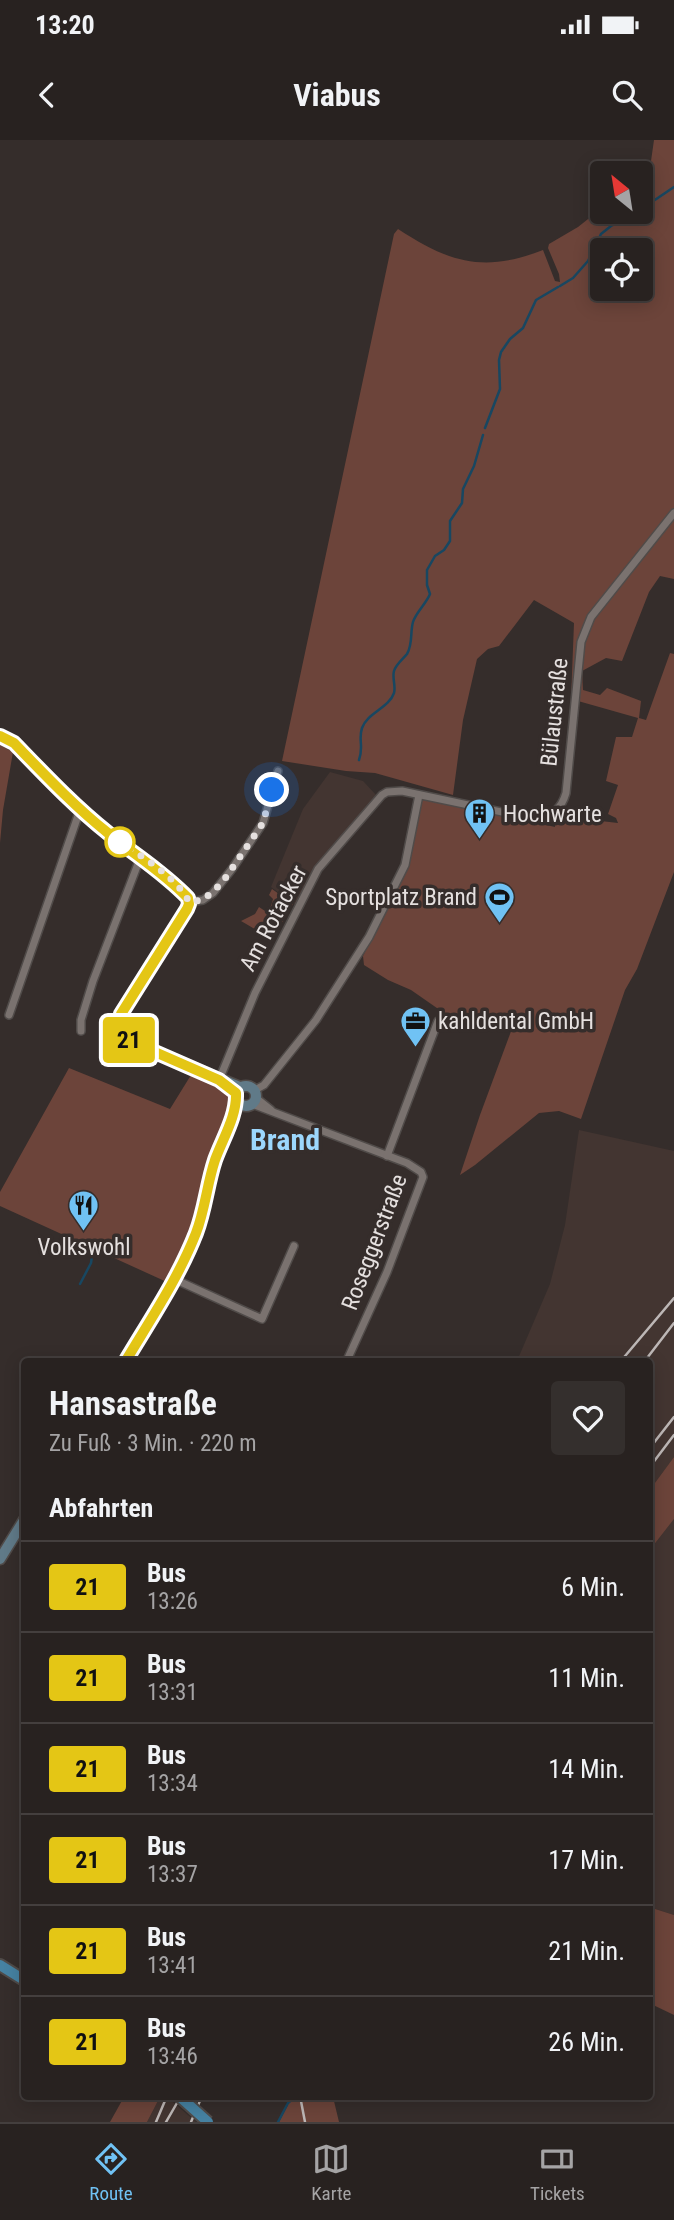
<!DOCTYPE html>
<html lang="de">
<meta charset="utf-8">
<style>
:root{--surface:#282220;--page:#342f2d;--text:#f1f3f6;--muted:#a5a4a5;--line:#443f3e;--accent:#70c2f4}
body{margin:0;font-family:"Roboto Condensed",sans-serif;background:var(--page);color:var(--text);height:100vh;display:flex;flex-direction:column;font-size:26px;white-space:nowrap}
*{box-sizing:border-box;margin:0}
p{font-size:23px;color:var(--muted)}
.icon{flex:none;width:38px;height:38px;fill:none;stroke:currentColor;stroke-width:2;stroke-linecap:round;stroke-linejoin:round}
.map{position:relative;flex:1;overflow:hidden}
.sheet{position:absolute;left:21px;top:1218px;width:632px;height:742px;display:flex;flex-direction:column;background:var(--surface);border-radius:7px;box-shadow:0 4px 18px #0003,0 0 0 2px var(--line)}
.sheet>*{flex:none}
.badge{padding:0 14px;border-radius:5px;font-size:24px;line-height:46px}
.needle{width:46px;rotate:330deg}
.fabs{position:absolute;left:590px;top:21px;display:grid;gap:14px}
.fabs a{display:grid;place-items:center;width:63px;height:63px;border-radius:7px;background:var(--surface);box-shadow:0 4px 18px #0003,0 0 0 2px var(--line);font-size:35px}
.you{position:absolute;width:35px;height:35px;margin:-18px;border:5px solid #fff;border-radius:50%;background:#1a73e8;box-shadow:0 0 0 10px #1a73e833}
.map>.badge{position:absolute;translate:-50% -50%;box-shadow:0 0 0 4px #fff}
h2{padding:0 28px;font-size:26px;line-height:63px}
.round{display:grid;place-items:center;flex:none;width:74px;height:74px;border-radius:7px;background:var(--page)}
.headline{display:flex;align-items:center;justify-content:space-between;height:119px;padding:0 28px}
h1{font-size:33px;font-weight:700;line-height:52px}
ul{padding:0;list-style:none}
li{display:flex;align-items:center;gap:21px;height:91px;padding:0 28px;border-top:2px solid var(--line)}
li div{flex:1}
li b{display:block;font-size:26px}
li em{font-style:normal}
li .badge{min-width:77px;font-weight:700;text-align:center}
.status{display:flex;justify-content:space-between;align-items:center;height:49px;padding:0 35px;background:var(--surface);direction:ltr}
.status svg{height:19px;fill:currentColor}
header{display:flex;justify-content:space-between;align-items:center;height:91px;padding:0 28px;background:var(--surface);font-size:32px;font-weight:700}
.tabs{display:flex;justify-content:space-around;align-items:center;height:98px;border-top:2px solid var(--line);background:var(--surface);font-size:19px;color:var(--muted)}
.tabs a{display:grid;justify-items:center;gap:4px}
.tabs .current{color:var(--accent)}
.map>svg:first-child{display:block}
.built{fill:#433531}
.green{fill:#6c443a;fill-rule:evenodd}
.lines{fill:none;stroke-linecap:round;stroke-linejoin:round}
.stream{stroke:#184761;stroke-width:2.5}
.street-casing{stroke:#504b49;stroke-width:10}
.secondary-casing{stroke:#504b49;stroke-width:13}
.primary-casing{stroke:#504b49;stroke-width:14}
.street{stroke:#7a726f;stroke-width:7}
.secondary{stroke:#607a88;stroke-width:10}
.primary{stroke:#4682a2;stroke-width:10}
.rail{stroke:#bdb7b6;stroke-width:2.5}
.primary-bridge-casing{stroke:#504b49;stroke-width:14;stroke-linecap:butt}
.primary-bridge{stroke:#4682a2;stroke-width:10}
.line-casing{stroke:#fff;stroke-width:16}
.line{stroke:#e4c615;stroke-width:10}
.walk{stroke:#e5e0df;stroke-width:7;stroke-dasharray:0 12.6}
.stop-dot{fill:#fff;stroke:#e4c615;stroke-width:3.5}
.labels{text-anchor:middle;stroke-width:7;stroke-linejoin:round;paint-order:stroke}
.street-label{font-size:23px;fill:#e5e0df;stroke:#352d2b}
.poi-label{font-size:23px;fill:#e5e0df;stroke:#352d2b;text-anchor:start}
.district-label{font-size:30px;font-weight:bold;fill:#9cd7fd;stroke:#352d2b}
</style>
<div class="status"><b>13:20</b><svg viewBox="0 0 49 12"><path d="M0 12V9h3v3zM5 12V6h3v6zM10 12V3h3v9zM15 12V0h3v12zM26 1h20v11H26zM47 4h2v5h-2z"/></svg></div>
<header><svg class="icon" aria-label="back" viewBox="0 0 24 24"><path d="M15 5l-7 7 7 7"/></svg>Viabus<svg class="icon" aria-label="search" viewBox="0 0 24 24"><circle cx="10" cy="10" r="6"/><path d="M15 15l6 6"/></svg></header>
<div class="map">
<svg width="674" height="1982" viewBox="0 0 674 1982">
<rect width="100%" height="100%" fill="#352d2b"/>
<g class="built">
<polygon points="330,632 363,641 376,655 319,725 297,766 271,747 303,669"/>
<polygon points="579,990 674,1011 674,1317 649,1351 649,1222 517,1221 550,1144 565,1085"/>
<polygon points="674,1379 674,1775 649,1767 649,1411"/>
<polygon points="160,1957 167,1957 196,1982 147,1982"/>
</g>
<g class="green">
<path d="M 654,0 L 674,0 L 674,439 L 660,436 L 649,452 L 622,521 L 606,518 L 582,531 L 583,550 L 600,555 L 607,548 L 641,561 L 639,578 L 646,580 L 670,513 L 674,514 L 674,732 L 637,829 L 625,850 L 581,979 L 559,971 L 539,973 L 475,1025 L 460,1035 L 480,975 L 513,886 L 457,882 L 411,850 L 388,840 L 364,825 L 363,816 L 410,720 L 422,659 L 483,670 L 555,687 L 554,677 L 557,676 L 618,683 L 616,678 L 608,674 L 618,645 L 606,641 L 616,597 L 632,597 L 638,578 L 571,559 L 574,483 L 534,460 L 499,506 L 488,509 L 477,519 L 463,580 L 453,655 L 375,633 L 346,631 L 282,621 L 394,94 L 398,89 C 450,123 484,133 543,110 L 555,141 L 560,142 L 559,134 L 548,108 L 549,104 L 578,87 L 602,68 L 602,72 L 640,72 L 640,33 L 638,33 L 651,21 ZM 602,110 L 640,110 L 640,149 L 602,149 Z"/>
<polygon points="0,605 13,612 3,670 0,703"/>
<polygon points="272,749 293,764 272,799 241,781 255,774 259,767 265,771 271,766 273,759 269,755"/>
<path d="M 69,928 L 170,969 L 191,935 C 208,942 223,946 233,962 L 195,1090 L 169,1143 L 0,1066 L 0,1052 Z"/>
<polygon points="674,1317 674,1379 649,1411 649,1351"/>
<polygon points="649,1767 674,1775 674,1875 649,1863"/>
<polygon points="124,1957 124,1956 160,1957 147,1982 110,1982"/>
<polygon points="288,1957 333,1957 339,1982 279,1982 288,1965"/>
</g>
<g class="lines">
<g class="stream">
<polyline points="640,70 674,47"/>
<polyline points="560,146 573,138 588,121 601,94 611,86 638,72"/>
<polyline points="485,288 500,249 499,220 501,212 510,199 523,188 536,160 558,147"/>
<path d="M 359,620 C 364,606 358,600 362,588 C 367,573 389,568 394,553 C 396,546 392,538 394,531 C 396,524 403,519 407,514 C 413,504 410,492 413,482 C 416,472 426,464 430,454 L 427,445 L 427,430 L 435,416 L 444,410 L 450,401 L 450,381 L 462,363 L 463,349 L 474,326 L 483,295"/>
<polyline points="80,1144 91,1123 93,1109"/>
<polyline points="278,1982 288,1963 296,1956"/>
</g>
<defs>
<g id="street">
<polyline points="189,762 203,760 213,753 232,729 263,683 278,631"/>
<polyline points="9,875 80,670"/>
<polyline points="81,891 81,880 93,841 141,716"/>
<path d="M 219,940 L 255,853 L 318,729 L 382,655 L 387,652 L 402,651 L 535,679 C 552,676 561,670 566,653 L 581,502 L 591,477 L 674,373"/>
<polyline points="255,950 264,945 316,880 369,797 405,725 419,655"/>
<polyline points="256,958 271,970"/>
<polyline points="252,964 407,1023 421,1032 423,1037 387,1132 348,1218"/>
<polyline points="387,1016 438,881"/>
<polyline points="174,1139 262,1179 294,1106"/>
</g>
<g id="secondary">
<path d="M 0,596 L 14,603 L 80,670 L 112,696 L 153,725 L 188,758 L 189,764 L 187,769 L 121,874 C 118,886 122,895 132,902 L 240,947"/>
<circle cx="246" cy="956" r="10"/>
<polyline points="125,1222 174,1139 197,1091 214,1024 229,986 237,961"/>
<polyline points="0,1419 24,1380"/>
</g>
<polyline id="primary" points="0,1825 24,1840"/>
</defs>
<use href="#street" class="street-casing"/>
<use href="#secondary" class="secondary-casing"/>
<use href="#primary" class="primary-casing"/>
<use href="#street" class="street"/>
<use href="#secondary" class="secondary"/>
<use href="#primary" class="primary"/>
<g class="rail">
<polyline points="620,1222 674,1158"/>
<polyline points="644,1222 674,1183"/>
<polyline points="649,1309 674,1277"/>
<polyline points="649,1328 674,1295"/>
<polyline points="300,1956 305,1982"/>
<polyline points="156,1982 167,1956"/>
<polyline points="166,1982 181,1956"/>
<polyline points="191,1982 202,1956"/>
</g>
<defs>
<polyline id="primary-bridge" points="179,1956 208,1982"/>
</defs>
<use href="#primary-bridge" class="primary-bridge-casing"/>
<use href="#primary-bridge" class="primary-bridge"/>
</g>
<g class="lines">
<defs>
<path id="line" d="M 0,596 L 14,603 C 44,634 74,666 108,693 C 136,716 162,731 188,758 L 189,764 L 187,769 L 121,874 C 118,886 122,895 132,902 L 219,940 L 236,953 C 237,976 223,998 215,1020 C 207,1044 205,1070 196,1093 C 178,1139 150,1180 125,1222"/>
</defs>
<use href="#line" class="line-casing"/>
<use href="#line" class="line"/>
<path class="walk" d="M 120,702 C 137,713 179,739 189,762 L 203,760 L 222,743 L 263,683 L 272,650"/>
</g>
<defs>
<symbol id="building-pin" viewBox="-11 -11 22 30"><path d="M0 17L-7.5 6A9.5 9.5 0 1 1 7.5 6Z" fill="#70c2f4" stroke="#352d2b"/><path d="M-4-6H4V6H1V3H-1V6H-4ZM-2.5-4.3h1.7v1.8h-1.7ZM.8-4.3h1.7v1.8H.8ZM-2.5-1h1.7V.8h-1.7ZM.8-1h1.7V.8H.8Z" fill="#111"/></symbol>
<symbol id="stadium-pin" viewBox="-11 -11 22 30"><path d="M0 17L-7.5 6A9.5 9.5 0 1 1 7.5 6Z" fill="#70c2f4" stroke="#352d2b"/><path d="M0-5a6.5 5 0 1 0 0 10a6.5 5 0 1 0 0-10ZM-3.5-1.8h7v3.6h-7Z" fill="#111"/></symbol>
<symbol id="office-pin" viewBox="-11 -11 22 30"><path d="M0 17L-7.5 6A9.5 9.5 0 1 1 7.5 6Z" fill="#70c2f4" stroke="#352d2b"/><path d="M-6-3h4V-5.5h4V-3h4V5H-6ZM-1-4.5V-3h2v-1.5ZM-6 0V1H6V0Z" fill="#111"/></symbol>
<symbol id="restaurant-pin" viewBox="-11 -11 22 30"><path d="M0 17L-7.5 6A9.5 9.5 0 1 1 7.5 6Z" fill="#70c2f4" stroke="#352d2b"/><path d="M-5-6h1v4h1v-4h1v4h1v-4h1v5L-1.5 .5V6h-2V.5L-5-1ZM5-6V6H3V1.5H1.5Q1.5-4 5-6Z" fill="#111"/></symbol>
</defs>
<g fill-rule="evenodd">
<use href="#building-pin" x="462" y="656" width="35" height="47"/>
<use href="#stadium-pin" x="482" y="740" width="35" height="47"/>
<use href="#office-pin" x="398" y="864" width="35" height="47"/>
<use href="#restaurant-pin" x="66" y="1048" width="35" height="47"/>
</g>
<circle class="stop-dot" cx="120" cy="702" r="14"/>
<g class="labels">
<g class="street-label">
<text transform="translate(554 572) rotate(-84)" y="8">Bülaustraße</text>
<text transform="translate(273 778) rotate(-62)" y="8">Am Rotacker</text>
<text transform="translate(374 1102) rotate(-69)" y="8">Roseggerstraße</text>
</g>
<g class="poi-label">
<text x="503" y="682">Hochwarte</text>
<text x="477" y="765" text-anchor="end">Sportplatz Brand</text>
<text x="438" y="889">kahldental GmbH</text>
<text x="84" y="1115" text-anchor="middle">Volkswohl</text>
</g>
<g class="district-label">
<text x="285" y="1010">Brand</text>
</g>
</g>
</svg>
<div class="fabs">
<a><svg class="needle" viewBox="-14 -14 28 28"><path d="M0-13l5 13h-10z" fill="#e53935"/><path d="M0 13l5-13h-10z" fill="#a5a4a5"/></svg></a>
<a><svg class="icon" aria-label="locate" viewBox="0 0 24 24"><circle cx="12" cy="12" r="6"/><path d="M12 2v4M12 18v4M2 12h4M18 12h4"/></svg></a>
</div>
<div class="you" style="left:272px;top:650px"></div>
<b class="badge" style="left:129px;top:900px;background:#e4c615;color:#111">21</b>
<section class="sheet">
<div class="headline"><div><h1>Hansastraße</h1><p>Zu Fuß · 3 Min. · 220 m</p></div><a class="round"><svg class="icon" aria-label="heart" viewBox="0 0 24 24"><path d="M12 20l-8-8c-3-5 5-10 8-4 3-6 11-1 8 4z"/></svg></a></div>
<h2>Abfahrten</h2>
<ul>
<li><span class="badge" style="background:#e4c615;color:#111">21</span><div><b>Bus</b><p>13:26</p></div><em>6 Min.</em></li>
<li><span class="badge" style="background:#e4c615;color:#111">21</span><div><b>Bus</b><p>13:31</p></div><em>11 Min.</em></li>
<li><span class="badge" style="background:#e4c615;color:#111">21</span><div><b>Bus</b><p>13:34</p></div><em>14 Min.</em></li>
<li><span class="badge" style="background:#e4c615;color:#111">21</span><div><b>Bus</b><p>13:37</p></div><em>17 Min.</em></li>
<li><span class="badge" style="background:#e4c615;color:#111">21</span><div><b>Bus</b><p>13:41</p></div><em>21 Min.</em></li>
<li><span class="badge" style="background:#e4c615;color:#111">21</span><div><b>Bus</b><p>13:46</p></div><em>26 Min.</em></li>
</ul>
</section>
</div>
<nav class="tabs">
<a class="current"><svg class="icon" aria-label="directions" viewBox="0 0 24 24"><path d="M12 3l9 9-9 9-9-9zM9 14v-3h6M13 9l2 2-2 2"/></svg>Route</a>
<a><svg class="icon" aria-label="map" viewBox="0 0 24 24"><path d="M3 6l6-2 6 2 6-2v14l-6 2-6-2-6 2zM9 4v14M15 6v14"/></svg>Karte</a>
<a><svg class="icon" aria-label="tickets" viewBox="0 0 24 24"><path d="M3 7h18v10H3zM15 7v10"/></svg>Tickets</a>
</nav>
